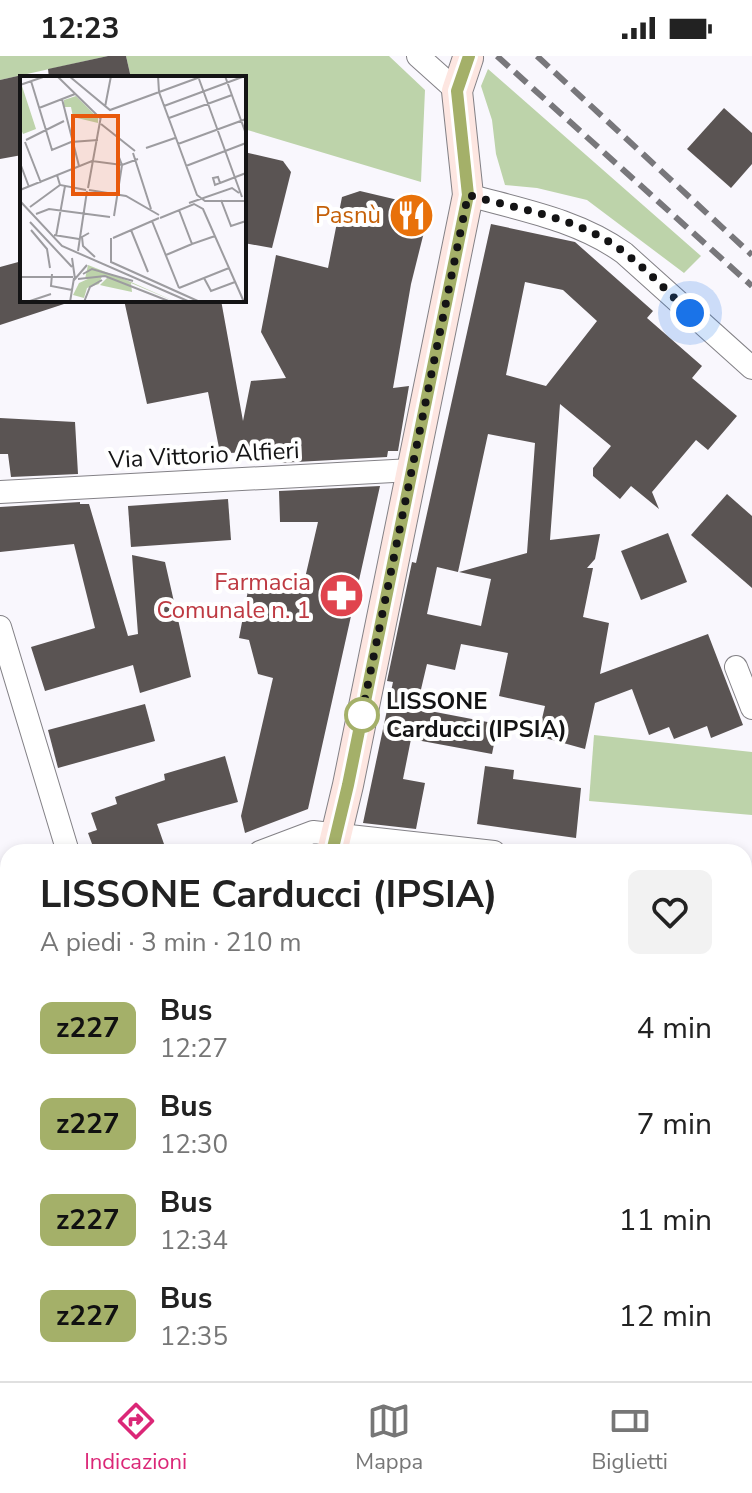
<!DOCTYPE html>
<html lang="it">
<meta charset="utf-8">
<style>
:root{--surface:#fff;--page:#f2f2f2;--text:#222;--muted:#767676;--line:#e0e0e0;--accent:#db2777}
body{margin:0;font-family:"Nunito Sans",sans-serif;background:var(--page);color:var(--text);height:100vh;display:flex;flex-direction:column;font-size:30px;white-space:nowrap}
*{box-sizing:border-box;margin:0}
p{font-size:26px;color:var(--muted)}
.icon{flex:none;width:44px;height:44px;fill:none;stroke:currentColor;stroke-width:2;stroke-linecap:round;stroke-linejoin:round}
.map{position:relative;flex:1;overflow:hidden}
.drawer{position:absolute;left:0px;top:788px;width:752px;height:538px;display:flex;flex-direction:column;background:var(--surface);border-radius:24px 24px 0 0;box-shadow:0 4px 12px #0003}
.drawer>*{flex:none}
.badge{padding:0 16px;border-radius:12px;font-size:28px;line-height:52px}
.you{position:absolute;width:40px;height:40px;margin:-20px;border:6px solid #fff;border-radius:50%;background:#1a73e8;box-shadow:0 0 0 12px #1a73e833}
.map>.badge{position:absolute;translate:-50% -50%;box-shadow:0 0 0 4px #fff}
.round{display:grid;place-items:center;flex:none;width:84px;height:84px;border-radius:12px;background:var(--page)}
.summary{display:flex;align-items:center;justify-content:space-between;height:136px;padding:0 40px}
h1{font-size:38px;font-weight:700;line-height:60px}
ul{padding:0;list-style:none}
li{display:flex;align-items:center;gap:24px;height:96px;padding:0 40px}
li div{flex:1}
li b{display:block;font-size:30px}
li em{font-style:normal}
li .badge{min-width:88px;font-weight:700;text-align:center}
.status{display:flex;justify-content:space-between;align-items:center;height:56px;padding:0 40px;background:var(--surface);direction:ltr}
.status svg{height:22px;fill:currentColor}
.menu{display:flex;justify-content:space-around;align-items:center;height:112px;border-top:2px solid var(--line);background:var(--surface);font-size:22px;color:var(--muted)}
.menu a{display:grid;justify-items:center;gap:4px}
.menu .active{color:var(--accent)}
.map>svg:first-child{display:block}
.green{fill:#bdd3aa}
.building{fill:#5a5453;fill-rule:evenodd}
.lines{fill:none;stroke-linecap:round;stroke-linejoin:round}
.street-casing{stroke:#838186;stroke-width:24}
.secondary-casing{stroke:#838186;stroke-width:32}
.street{stroke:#fff;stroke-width:22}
.secondary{stroke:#fde6e1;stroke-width:30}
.rail{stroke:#78777b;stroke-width:6;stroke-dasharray:16 8;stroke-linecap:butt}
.line-casing{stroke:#fff;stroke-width:18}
.line{stroke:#a4b069;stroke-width:12}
.walk{stroke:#141415;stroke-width:8;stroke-dasharray:0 14.4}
.stop-dot{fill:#fff;stroke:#a4b069;stroke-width:4}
.labels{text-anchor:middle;stroke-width:8;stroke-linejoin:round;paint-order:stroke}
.food-label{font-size:24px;fill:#c56008;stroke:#fff;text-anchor:end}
.street-label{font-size:24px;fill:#141415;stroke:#fff}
.health-label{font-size:24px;fill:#be3a42;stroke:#fff;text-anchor:end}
.stop-label{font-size:24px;font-weight:bold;fill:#141415;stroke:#fff;text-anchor:start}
.inset-road{fill:none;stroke:#9d9ca0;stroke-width:2}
.view{fill:#e8590c;fill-opacity:0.15;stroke:#e8590c;stroke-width:4}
.inset-edge{fill:none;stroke:#141415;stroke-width:4}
</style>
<div class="status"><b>12:23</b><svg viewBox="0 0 49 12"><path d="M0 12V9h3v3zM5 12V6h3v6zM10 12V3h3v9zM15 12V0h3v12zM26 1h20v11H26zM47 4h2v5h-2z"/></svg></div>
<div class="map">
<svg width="752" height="1325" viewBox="0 0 752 1325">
<rect width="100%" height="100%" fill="#f9f7fd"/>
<g class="green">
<polygon points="0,0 108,0 0,24"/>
<polygon points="126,0 389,0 425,34 421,126 244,73 244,22 131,22"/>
<polygon points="488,13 701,200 684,217 587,144 537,132 505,129 496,98 492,64 481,30"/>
<polygon points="594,679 752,696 752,759 589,745"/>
</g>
<g class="building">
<polygon points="108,0 126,0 131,22 49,22 48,13"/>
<polygon points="22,19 22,99 0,103 0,24"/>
<polygon points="724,52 752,77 752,108 731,132 687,93"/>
<polygon points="244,96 283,105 291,116 272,192 244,187"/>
<polygon points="360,135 419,149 428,160 411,228 393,332 409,330 398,395 388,395 387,401 278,407 278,396 220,397 208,336 147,348 124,244 221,244 243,365 251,325 286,322 261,276 276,199 328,212 342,141"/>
<path d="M 491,168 L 575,186 L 653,255 L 647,262 L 702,310 L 692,322 L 737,360 L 708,394 L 696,384 L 652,436 L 659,453 L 631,430 L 620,443 L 593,420 L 593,412 L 611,390 L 560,348 L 550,484 L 600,478 L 595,503 L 587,512 L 593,512 L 583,561 L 609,567 L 600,618 L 708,578 L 743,669 L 711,682 L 707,670 L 674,683 L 669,671 L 649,679 L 632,633 L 595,647 L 585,693 L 538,680 L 545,650 L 499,640 L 508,597 L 461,588 L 455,614 L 427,608 L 418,646 L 432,649 L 430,655 L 498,668 L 492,698 L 411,683 L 403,723 L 425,727 L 416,773 L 363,767 L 393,626 L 387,625 L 412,506 L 416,507 ZM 525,226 L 563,234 L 597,265 L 546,330 L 506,319 ZM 488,378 L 535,387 L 527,497 L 459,516 L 491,523 L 481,570 L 427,558 L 437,511 L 458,516 Z"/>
<polygon points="22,205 22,244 64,244 64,248 0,269 0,211"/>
<polygon points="0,362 75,366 78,418 11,421 8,398 0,398"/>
<polygon points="380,430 308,753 245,777 241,760 273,622 258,618 249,584 239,582 250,524 302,535 318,466 280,466 279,435"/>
<polygon points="727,438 752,460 752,532 691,479"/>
<polygon points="228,443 231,484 131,491 128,450"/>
<polygon points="80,446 80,448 89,448 128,580 138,578 132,499 165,506 191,621 140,637 133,609 45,635 31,591 95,572 74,488 0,496 0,451"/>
<polygon points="668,477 687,526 641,544 621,495"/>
<polygon points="145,648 155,685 58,712 48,674"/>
<polygon points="225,700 238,746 157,768 164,788 140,796 95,796 88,777 97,774 91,757 117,748 115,741 165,724 164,718"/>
<polygon points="485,710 514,714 513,723 581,732 576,782 477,768"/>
</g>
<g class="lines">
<defs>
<g id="street">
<polyline points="418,0 457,35"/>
<path d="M 468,139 C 522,154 578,164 624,197 L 752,312"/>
<polyline points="0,436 412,414"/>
<polyline points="0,571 68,796"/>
<polyline points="736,611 752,652"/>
<polyline points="260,796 313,776 494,796"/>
<polyline points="744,823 752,824"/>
<polyline points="0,895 8,892"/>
<polyline points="0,1215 8,1216"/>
<polyline points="637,1318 683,1325"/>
<polyline points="745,1325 752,1279"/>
</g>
<g id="secondary">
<polyline points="332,796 348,729 468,139 457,35 468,2"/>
<polyline points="235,1325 236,1318"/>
</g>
</defs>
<use href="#street" class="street-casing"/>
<use href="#secondary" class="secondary-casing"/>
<use href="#street" class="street"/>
<use href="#secondary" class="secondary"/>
<g class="rail">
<polyline points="497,0 752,230"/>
<polyline points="537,0 752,199"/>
</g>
</g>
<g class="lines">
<defs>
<polyline id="line" points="332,796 348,729 468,139 457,35 469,0"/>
</defs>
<use href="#line" class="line-casing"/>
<use href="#line" class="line"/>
<path class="walk" d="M 362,659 L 359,672 L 468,139 C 511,151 560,159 599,180 C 633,198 662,231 690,257"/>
</g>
<defs>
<symbol id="restaurant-disc" viewBox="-11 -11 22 22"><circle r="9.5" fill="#e8710a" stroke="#fff"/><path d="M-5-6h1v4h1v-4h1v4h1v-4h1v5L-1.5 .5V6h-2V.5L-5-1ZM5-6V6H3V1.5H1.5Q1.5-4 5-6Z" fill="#fff"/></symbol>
<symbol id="pharmacy-disc" viewBox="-11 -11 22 22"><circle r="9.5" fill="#e0444e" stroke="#fff"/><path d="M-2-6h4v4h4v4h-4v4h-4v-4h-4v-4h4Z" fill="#fff"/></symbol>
</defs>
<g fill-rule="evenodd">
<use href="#restaurant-disc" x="386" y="134" width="51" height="51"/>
<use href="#pharmacy-disc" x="316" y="514" width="51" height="51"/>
</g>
<circle class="stop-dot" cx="362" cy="659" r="16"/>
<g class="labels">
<g class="food-label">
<text x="381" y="167">Pasnù</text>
</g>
<g class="street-label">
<text transform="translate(204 399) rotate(-3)" y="8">Via Vittorio Alfieri</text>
</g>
<g class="health-label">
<text x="311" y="534">Farmacia<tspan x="311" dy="28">Comunale n. 1</tspan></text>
</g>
<g class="stop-label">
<text x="386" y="653">LISSONE<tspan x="386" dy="28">Carducci (IPSIA)</tspan></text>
</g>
</g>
<g transform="translate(20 20)">
<rect width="226" height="226" fill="#f9f7fd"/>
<path d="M 2,10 L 16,53 L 3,58 L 0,51 ZM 56,20 L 78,42 L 78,47 L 53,41 L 51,31 L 44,31 L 44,24 ZM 68,189 L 111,206 L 156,226 L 111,207 L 112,216 L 84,210 L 80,209 L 88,201 L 82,200 L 79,208 L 67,212 L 64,222 L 53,219 L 59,207 L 70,202 L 65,203 Z" fill="#bdd3aa"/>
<path class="inset-road" d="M 37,0 L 80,42M 49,0 L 90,34 L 183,0M 138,0 L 139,16 L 177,119 L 185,125 L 226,125M 205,0 L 226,58M 179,3 L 222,121M 11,5 L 32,74 L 51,66 L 78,64M 0,9 L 26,0M 42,23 L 59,90M 144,30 L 225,0M 85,31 L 91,0M 19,32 L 55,18M 149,42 L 212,19M 81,48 L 115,75M 6,64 L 44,45M 5,66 L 21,107M 158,68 L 226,43M 126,72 L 155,62M 113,77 L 131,133M 0,87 L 9,111M 166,90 L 226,67M 37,99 L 40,109 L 66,114M 198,101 L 200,107 L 195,109 L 193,102 ZM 200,107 L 226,97M 68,112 L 81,40M 0,114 L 72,85 L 102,89 L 118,83M 69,114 L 106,120 L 139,139M 201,124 L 211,150 L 226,145M 0,125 L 42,170 L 170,226M 169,127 L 212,112 L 219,117M 10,131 L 40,109M 159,134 L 172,168 L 195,160M 16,138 L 29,133 L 90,141M 94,140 L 102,89 L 97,76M 140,142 L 174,128 L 183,133 L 224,226M 132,145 L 159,212M 10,146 L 52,191M 11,154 L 27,173 L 30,192M 111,154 L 128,196M 69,157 L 62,161 L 63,170 L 75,181M 34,159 L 59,163M 36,160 L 45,110M 91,162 L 91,186 L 180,226M 93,162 L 139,142M 58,175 L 67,115M 146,179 L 172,168M 52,182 L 55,203 L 67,189M 32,198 L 31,210 L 52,214M 63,198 L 72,193 L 113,205M 0,201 L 53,201M 184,202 L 191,215 L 215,206M 58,203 L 85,200 L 151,226M 159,212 L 209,192M 7,226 L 31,218M 50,226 L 54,202M 64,226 L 70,211 L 82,204"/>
<path class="view" d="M 53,40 L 98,40 L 98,118 L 53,118 Z"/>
<rect width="226" height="226" class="inset-edge"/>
</g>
</svg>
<div class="you" style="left:690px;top:257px"></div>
<section class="drawer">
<div class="summary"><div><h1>LISSONE Carducci (IPSIA)</h1><p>A piedi · 3 min · 210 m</p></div><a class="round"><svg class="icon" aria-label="heart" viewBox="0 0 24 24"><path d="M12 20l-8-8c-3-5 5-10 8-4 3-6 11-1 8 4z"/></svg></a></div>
<ul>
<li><span class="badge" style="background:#a4b069;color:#111">z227</span><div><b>Bus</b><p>12:27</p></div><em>4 min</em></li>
<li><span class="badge" style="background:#a4b069;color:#111">z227</span><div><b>Bus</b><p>12:30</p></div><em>7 min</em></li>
<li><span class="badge" style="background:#a4b069;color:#111">z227</span><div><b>Bus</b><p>12:34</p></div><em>11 min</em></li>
<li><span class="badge" style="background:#a4b069;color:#111">z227</span><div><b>Bus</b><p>12:35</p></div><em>12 min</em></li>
</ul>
</section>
</div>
<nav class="menu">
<a class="active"><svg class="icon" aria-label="directions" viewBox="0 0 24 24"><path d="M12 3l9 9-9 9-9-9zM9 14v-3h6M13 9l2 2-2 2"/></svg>Indicazioni</a>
<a><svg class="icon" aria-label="map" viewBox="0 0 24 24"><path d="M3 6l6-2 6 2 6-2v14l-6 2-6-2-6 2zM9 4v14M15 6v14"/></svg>Mappa</a>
<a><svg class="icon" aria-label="tickets" viewBox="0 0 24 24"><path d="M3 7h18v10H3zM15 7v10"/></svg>Biglietti</a>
</nav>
